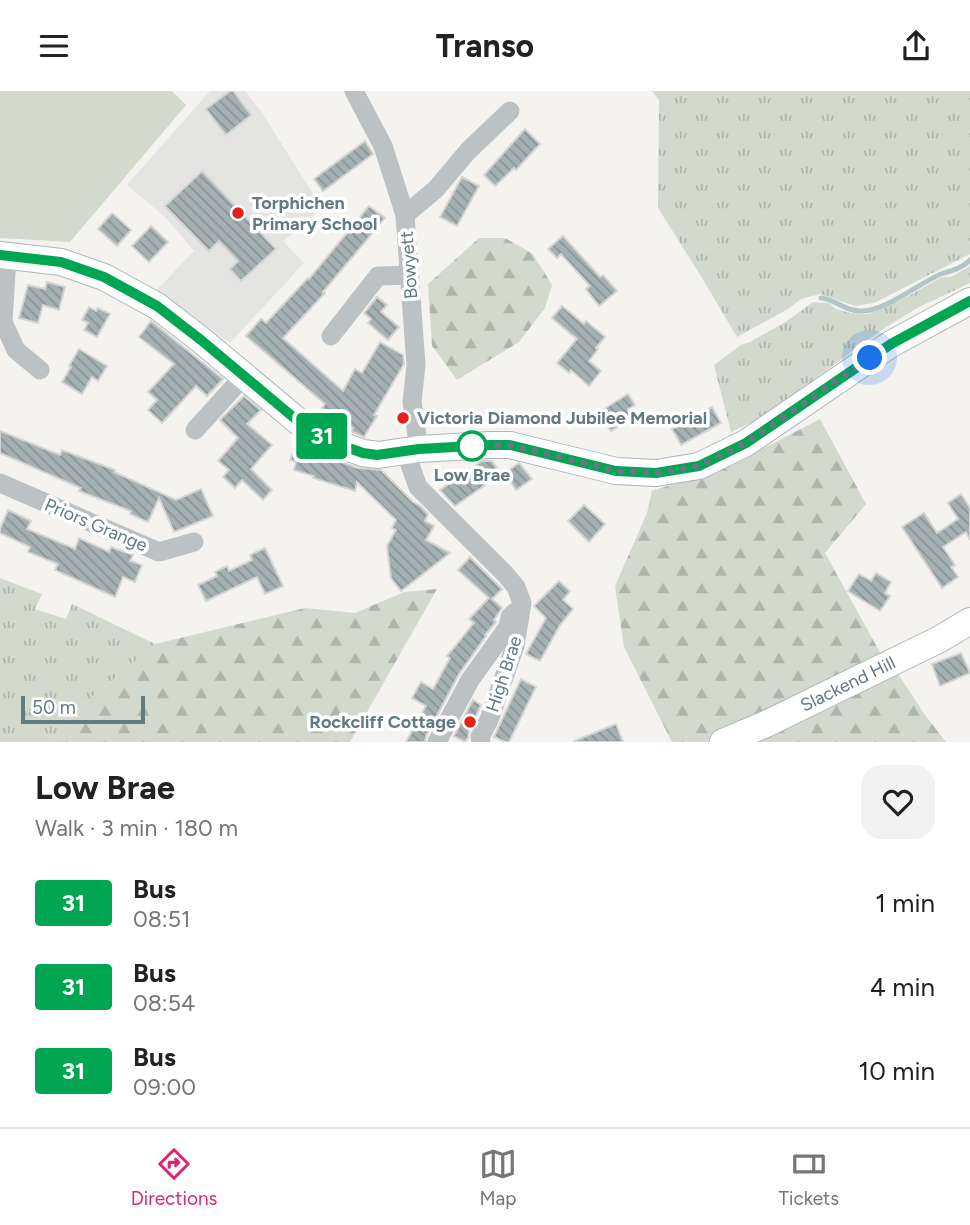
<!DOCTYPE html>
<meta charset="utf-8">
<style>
:root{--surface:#fff;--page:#f2f2f2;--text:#222;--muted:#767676;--line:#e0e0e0;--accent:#db2777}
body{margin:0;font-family:Figtree,sans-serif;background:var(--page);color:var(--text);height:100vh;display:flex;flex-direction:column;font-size:26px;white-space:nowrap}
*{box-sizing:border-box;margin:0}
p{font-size:23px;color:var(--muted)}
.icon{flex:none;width:38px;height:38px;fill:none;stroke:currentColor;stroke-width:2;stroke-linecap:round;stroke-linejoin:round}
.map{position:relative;height:651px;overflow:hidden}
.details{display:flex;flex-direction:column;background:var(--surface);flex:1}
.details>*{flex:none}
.badge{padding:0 14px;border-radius:5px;font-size:24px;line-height:46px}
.scale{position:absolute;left:21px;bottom:18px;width:124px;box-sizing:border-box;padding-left:7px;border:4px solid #627a81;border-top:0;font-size:19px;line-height:24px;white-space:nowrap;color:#627a81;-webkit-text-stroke:5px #fff;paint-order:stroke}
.you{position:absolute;width:35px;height:35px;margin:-18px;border:5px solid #fff;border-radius:50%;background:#1a73e8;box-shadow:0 0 0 10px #1a73e833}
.map>.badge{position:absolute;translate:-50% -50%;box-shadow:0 0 0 4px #fff}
.round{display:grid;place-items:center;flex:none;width:74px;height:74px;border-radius:21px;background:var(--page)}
.headline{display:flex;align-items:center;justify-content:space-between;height:119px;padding:0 35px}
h1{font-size:33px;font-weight:700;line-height:52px}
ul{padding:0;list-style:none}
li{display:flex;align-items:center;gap:21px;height:84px;padding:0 35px}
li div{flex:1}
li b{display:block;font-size:26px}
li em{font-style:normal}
li .badge{min-width:77px;font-weight:700;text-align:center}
header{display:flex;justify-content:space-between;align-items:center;height:91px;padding:0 35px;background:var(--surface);font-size:32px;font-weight:700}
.tabs{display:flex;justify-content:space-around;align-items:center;height:98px;border-top:2px solid var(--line);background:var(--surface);font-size:19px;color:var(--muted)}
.tabs a{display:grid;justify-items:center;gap:4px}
.tabs .active{color:var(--accent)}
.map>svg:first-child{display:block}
.built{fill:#e4e4e3}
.grass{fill:url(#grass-tufts)}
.forest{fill:url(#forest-firs)}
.green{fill:#d4d9ce}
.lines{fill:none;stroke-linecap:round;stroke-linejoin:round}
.stream{stroke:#b3c5c6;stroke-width:5}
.building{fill:url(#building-back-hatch);stroke:#d5d4d2;stroke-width:2}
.secondary-casing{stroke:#aeb6b8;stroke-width:28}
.street{stroke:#bcc2c4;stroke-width:19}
.secondary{stroke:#fff;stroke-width:26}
.line-casing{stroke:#fff;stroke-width:16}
.line{stroke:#00a651;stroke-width:10}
.walk{stroke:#627a81;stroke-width:7;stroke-dasharray:0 12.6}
.poi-dot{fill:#e81e1b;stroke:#fff;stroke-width:2.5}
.stop-dot{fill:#fff;stroke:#00a651;stroke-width:3.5}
.labels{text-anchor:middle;stroke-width:7;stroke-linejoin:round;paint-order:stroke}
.poi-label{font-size:18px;font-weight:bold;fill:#627a81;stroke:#fff;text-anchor:start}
.street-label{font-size:18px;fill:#627a81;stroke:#fff}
.stop-label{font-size:18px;font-weight:bold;fill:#627a81;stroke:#fff}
</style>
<header><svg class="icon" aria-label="menu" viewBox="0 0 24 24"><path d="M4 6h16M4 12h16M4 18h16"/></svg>Transo<svg class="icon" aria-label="share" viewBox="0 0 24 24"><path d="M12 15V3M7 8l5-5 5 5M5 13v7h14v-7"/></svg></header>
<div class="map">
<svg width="970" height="651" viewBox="0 0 970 651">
<defs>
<pattern id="grass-tufts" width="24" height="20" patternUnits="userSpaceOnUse" patternTransform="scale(1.75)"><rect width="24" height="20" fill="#d4d9ce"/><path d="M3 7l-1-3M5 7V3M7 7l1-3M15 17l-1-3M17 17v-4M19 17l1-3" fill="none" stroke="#afb5ad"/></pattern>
<pattern id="forest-firs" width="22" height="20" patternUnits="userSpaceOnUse" patternTransform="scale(1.75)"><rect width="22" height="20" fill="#d4d9ce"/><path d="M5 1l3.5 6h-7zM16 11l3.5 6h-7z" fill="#afb5ad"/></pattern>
<pattern id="building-back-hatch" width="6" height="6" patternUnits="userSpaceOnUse" patternTransform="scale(1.75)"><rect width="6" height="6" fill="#a5b0b2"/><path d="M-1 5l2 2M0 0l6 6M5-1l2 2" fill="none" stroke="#8a9496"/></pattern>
</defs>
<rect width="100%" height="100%" fill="#f4f3ef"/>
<polygon class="built" points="210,0 245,0 261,20 322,117 283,150 304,172 230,252 156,200 194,160 166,127 127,94"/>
<g class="grass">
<polygon points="652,0 970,0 970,163 874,212 855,215 820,203 801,208 788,218 737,246 699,182 658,117 659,9"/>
<polygon points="970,175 970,192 917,217 880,240 763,326 731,341 714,274 741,254 750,251 787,230 813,211 829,212 836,218 850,222 868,223 901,209 942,186 951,186"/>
<polygon points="0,487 42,503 35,518 66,528 72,513 155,553 123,581 84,612 52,651 0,651"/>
</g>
<g class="forest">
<polygon points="479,147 505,147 533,163 552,194 545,217 519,251 457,289 432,255 428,193"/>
<polygon points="820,328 866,413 825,462 887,574 895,578 925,624 946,651 672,651 624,556 615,495 647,422 652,400 729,375"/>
<polygon points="437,498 350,651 52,651 84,612 123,581 155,553 305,517 355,522 404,501"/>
</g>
<polygon class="green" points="0,0 172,0 186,14 70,151 0,147"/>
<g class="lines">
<path class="stream" d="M 821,207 C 835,208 846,221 862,220 C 886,220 919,192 941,183 C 953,179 961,178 970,169"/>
</g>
<g class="building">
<polygon points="230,0 233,0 251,24 226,44 206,18"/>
<polygon points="525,38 540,53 516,79 514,77 495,95 484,84"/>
<polygon points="365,50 373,63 323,100 314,88"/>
<polygon points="202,80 276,158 241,190 230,178 238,170 219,150 209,160 165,115"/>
<polygon points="462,86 479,95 457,135 440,126"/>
<polygon points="369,115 385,127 323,201 325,202 283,247 343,300 355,278 362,282 380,251 403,264 404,273 374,324 377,325 364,346 351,340 353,337 322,317 325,313 246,245 261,228 266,232 308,187 309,188"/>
<polygon points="112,122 131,139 117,155 98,138"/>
<polygon points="151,135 168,151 149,171 132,155"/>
<polygon points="563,145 600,186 603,184 617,200 599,215 586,198 590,195 561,163 557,167 548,158"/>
<polygon points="47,191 65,196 59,219 43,214 38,232 19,227 28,194 45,198"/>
<polygon points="377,206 387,214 381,221 399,236 388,249 368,232 371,228 364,222"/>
<polygon points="562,215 584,233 586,230 605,246 596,257 598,258 589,270 601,280 589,295 571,279 569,282 557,272 577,248 552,227"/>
<polygon points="89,216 96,220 98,217 110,223 97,246 84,239 88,232 82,229"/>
<polygon points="151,230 223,288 207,305 196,295 162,332 148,319 157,309 148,301 174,273 139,246"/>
<polygon points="79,258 107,275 98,290 92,286 82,303 62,291 71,276 69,275"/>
<polygon points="628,303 635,314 628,318 633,326 611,340 599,321"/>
<polygon points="244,305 261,319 247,333 272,354 251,378 272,399 263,409 242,389 235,397 223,386 229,379 218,370 238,347 220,329"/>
<polygon points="712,316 721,332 681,354 672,338"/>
<polygon points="0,340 60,364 62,359 115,379 114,381 176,409 201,398 213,425 174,441 159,407 148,431 130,423 131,420 79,400 81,397 0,362"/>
<polygon points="296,352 310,356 324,365 358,377 381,379 413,411 420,415 428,423 425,430 434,435 426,449 450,462 401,500 391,487 387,455 396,439 392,437 396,429 357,391 355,400 313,387 314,385 294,379 296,371 290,369"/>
<polygon points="482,370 492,370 501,383 455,415 440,399"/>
<polygon points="519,372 532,388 516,399 505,382"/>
<polygon points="961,403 970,417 970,449 966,441 943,456 955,474 951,476 958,486 942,497 902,436 924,422 937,442 958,428 948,412"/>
<polygon points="584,414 605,433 589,451 568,430"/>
<polygon points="8,419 31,430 27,438 75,458 79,447 109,461 111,456 133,464 130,470 142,474 135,491 123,486 115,506 55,479 58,473 28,461 30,456 0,442 0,438"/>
<polygon points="265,457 283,495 265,503 257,486 206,510 198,494 217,485 215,481 227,475 229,480 252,469 250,464"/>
<polygon points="470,466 502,498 492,508 502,517 494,529 496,531 485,544 486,545 459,583 426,645 425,651 406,651 426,615 412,607 421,591 433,598 450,567 447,565 474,532 469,528 489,507 458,479"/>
<polygon points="876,482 891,491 885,502 890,505 880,520 848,500 859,483 871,490"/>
<polygon points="559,490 570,500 563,509 573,518 560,534 540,570 526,563 546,527 534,515"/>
<polygon points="961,562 970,582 940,595 932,573"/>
<polygon points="521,588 536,596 509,651 505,651 494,646"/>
<polygon points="473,609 481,614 469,640 468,647 465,651 454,645"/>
<polygon points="616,633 623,651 574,651 574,650"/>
</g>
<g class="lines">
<defs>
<g id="secondary">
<polyline points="0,164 61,171 104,186 157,215 201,249 299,331 329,350 363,362 378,364 419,358 490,354 510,354 616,380 656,382 699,375 746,352 891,253 970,210"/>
<polyline points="723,651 766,633 940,548 970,530"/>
</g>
</defs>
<use href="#secondary" class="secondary-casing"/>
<g class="street">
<polyline points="354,0 383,55 405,124 416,274 412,311 419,358"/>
<polyline points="405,124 436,98 468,60 510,20"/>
<polyline points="7,165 3,231 16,259 40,279"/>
<polyline points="331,245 378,185 410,184"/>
<polyline points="195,339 244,285"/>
<polyline points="407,360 409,371 418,396 506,484 516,496 522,512 515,555 489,629 480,646 481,651"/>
<polyline points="0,392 159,461 194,451"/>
<polyline points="437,651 470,589 508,536 510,526 515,521"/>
</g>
<use href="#secondary" class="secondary"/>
</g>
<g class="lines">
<defs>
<polyline id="line" points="0,164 61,171 104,186 157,215 201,249 299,331 329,350 363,362 377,364 419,358 490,354 510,354 616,380 656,382 699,375 746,352 891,253 970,210"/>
</defs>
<use href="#line" class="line-casing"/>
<use href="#line" class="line"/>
<polyline class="walk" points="472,355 466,355 510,354 616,380 656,382 699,375 746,352 870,267"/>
</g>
<g class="poi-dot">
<circle cx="238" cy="122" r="7"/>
<circle cx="403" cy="327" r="7"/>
<circle cx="470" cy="631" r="7"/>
</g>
<circle class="stop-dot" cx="472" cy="355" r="14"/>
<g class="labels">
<g class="poi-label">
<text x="252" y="118">Torphichen<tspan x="252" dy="21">Primary School</tspan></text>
<text x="417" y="333">Victoria Diamond Jubilee Memorial</text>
<text x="456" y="637" text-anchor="end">Rockcliff Cottage</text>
</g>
<g class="street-label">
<text transform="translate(409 174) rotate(-94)" y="6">Bowyett</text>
<text transform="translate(96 434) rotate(23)" y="6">Priors Grange</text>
<text transform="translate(504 583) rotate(-72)" y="6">High Brae</text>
<text transform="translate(848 593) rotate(-26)" y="6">Slackend Hill</text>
</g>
<g class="stop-label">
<text x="472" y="390">Low Brae</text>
</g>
</g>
</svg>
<div class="scale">50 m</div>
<div class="you" style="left:870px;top:267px"></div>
<b class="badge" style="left:322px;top:345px;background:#00a651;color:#fff">31</b>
</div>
<section class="details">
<div class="headline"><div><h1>Low Brae</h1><p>Walk · 3 min · 180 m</p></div><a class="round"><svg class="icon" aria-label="heart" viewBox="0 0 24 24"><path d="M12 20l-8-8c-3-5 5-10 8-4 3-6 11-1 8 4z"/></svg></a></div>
<ul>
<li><span class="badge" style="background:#00a651;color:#fff">31</span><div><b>Bus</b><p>08:51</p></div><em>1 min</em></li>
<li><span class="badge" style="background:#00a651;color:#fff">31</span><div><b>Bus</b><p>08:54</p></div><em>4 min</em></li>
<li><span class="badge" style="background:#00a651;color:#fff">31</span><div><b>Bus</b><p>09:00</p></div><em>10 min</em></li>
</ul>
</section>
<nav class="tabs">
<a class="active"><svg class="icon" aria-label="directions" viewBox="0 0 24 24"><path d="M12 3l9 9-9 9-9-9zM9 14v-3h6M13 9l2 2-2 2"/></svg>Directions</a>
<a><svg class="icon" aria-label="map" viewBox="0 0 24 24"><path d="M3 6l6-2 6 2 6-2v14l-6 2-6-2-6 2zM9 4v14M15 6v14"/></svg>Map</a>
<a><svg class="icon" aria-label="tickets" viewBox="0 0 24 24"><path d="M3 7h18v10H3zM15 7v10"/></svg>Tickets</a>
</nav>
